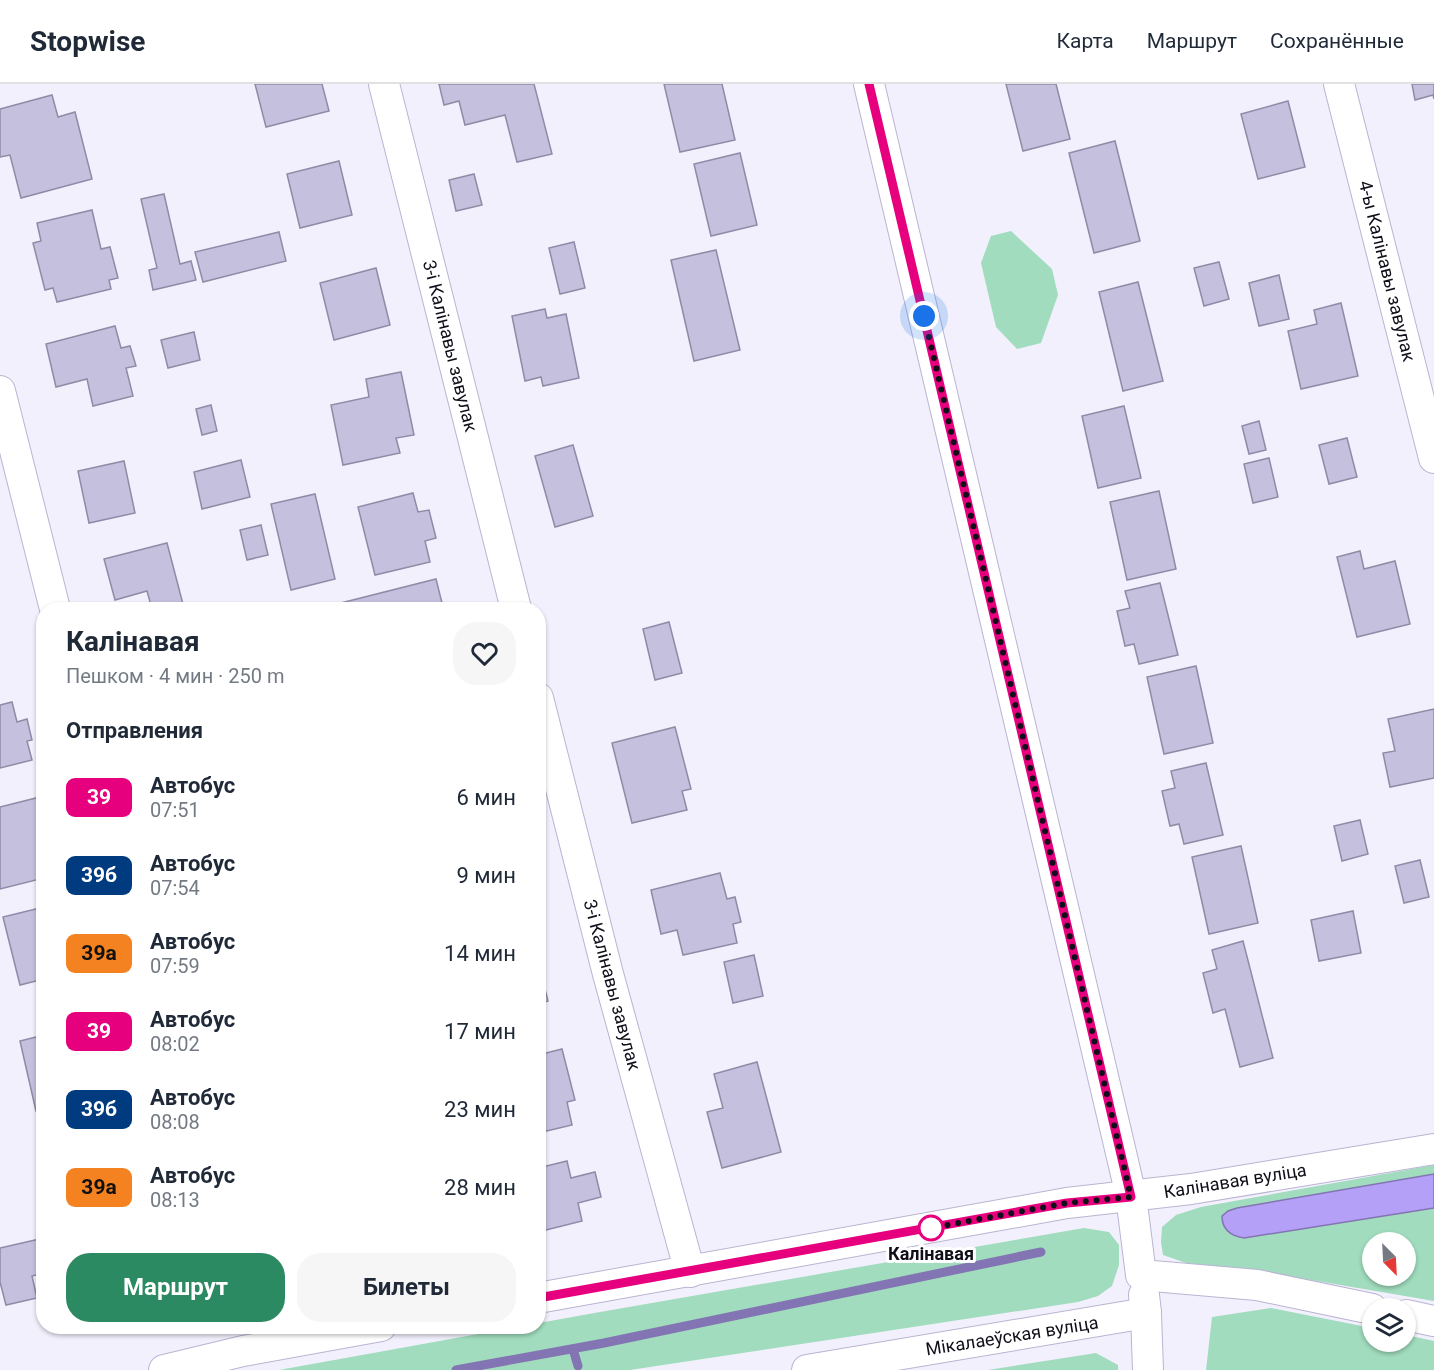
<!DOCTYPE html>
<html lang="ru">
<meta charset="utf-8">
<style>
:root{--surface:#fff;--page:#f6f6f7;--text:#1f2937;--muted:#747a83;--line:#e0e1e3;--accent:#2c8a62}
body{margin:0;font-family:Roboto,sans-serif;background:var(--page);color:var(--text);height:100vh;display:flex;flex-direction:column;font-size:22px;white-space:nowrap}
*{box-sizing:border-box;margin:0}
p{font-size:20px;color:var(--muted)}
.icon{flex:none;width:33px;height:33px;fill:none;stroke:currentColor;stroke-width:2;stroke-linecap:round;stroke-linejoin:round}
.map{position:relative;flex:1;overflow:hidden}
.drawer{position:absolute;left:36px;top:518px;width:510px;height:732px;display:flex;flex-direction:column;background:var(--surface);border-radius:24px;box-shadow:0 2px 4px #0004}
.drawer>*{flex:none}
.badge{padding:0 12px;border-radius:9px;font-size:21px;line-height:39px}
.needle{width:39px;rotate:156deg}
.tools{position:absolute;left:1362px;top:1148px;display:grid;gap:12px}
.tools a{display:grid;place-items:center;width:54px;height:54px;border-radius:50%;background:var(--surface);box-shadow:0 2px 4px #0004;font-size:30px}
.you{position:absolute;width:30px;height:30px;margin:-15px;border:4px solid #fff;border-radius:50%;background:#1a73e8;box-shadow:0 0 0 9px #1a73e833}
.map>.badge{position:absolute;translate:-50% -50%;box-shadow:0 0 0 3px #fff}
h2{padding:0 30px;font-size:22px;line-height:54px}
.round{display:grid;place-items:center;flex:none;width:63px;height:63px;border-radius:24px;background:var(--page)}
.headline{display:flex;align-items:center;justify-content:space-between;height:102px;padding:0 30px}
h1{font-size:28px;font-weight:700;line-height:45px}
.primary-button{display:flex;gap:12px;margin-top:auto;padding:12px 30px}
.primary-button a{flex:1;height:69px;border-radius:24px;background:var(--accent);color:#fff;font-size:24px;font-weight:700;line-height:69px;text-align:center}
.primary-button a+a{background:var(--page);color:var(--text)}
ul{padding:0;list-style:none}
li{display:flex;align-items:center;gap:18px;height:78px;padding:0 30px}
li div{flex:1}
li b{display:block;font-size:22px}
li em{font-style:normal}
li .badge{min-width:66px;font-weight:700;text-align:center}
header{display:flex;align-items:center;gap:36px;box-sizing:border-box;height:84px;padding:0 30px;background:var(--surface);border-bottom:2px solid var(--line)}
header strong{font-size:28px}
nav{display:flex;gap:33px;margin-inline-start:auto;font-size:21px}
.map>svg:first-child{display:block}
.green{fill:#a0dcbd;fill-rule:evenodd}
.water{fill:#b4a0f6;stroke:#8374b3;stroke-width:1.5}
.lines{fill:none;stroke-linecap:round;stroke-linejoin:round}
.stream{stroke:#8374b3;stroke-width:9}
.building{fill:#c6c0df;stroke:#908aa7;stroke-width:1.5}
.minor-casing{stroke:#bab4d2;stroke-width:32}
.minor{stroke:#fff;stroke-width:30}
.line-casing{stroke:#fff;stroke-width:14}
.line{stroke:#e6007e;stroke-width:9}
.walk{stroke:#100e18;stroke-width:6;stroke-dasharray:0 10.8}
.stop-dot{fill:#fff;stroke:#e6007e;stroke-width:3}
.labels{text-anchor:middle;stroke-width:6;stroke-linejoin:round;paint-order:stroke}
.street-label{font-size:18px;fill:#100e18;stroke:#fff}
.stop-label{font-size:18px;font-weight:bold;fill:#100e18;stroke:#fff}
</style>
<header>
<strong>Stopwise</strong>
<nav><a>Карта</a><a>Маршрут</a><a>Сохранённые</a></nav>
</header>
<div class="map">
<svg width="1434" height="1286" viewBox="0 0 1434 1286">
<rect width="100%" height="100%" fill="#f2f0fc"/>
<g class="green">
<polygon points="1011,147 1052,185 1058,211 1041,259 1017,265 996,243 981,179 991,152"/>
<path d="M 1434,1081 L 1434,1217 L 1259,1187 L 1186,1179 L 1163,1171 L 1161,1158 L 1162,1143 L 1176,1131 L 1201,1123 ZM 1372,1158 L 1406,1158 L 1406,1191 L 1372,1191 Z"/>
<polygon points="1084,1144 1109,1148 1119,1161 1119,1181 1112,1202 1098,1212 1078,1218 630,1286 279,1286 522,1242 538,1242 539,1239 600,1228"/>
<polygon points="1271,1224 1372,1244 1372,1257 1406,1257 1406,1251 1434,1257 1434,1286 1206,1286 1212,1233"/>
<polygon points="1096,1269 1118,1281 1118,1286 988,1286"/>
</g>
<path class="water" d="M 1434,1090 L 1434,1124 L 1244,1154 C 1231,1152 1222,1146 1222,1132 L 1228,1127 L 1237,1124 Z"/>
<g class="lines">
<g class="stream">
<polyline points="573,1265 578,1282"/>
<polyline points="456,1286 604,1259 1041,1168"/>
</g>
</g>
<g class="building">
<polygon points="255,0 322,0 329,27 266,43"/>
<polygon points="439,0 534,0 552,70 517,78 505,31 465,41 459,17 444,21"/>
<polygon points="664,0 722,0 735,56 680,68"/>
<polygon points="1006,0 1056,0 1070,55 1023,67"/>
<polygon points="1412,0 1434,0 1434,15 1433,11 1415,16"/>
<polygon points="52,11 58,33 75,28 92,95 21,114 10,71 0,73 0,25"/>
<polygon points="1288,17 1305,83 1258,95 1241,30"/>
<polygon points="1115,57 1140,157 1094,169 1069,69"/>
<polygon points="740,69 757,141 711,152 694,80"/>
<polygon points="339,77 352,131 300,144 287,90"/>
<polygon points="474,90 482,121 456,127 449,96"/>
<polygon points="164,110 180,180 191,177 196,196 153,206 149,186 157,184 141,115"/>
<polygon points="92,126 101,165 110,163 118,194 109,196 111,205 57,218 53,204 45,206 33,159 41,157 37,139"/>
<polygon points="279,148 286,177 203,198 195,168"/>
<polygon points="574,158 585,204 560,210 549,164"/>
<polygon points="716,166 740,266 694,277 671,176"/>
<polygon points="1219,178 1229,215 1204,222 1194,184"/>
<polygon points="376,184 390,241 334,256 320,199"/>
<polygon points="1279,191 1289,235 1259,242 1249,199"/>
<polygon points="1138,198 1163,297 1123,307 1099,208"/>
<polygon points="1341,219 1358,292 1301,305 1288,247 1317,240 1314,226"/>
<polygon points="545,225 547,234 566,230 579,294 543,302 541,293 525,297 512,232"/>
<polygon points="115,242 121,264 130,262 136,282 126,284 133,312 93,322 87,295 56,303 46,260"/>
<polygon points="194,248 200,276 168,284 161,256"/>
<polygon points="401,288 414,351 396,354 400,369 343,381 331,321 369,313 366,295"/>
<polygon points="211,321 217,347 202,351 196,325"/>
<polygon points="1124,322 1141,394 1098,404 1082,332"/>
<polygon points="1259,337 1266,366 1249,370 1242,342"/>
<polygon points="1347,354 1357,393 1329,400 1319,361"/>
<polygon points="573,361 593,432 555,443 535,372"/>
<polygon points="1269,374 1278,413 1253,419 1244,380"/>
<polygon points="241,376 250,413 202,425 194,388"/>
<polygon points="124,377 135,429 89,439 78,387"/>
<polygon points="1159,407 1176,485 1127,496 1110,418"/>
<polygon points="413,409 418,428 429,426 436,454 425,457 430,478 375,491 358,423"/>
<polygon points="315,410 335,495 291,506 271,420"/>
<polygon points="261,441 268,471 247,476 240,446"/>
<polygon points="167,459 184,524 152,525 147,507 115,516 104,475"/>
<polygon points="1360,467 1364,485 1395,477 1410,540 1357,553 1337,473"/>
<polygon points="436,495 442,519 418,525 317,525"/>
<polygon points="1160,499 1178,571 1139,580 1134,560 1125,562 1117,527 1130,524 1125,507"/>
<polygon points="669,538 682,589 655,596 643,545"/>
<polygon points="1196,582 1213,659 1164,670 1147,593"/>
<polygon points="12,618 17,638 27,635 32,656 27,657 32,676 0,684 0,621"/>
<polygon points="1434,625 1434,694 1390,703 1383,669 1395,667 1388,635"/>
<polygon points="675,643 691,705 682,707 687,726 632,739 612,659"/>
<polygon points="1206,679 1223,751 1184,760 1179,740 1170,742 1162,707 1175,704 1171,687"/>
<polygon points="40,713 44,728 44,794 0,805 0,723"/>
<polygon points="1360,736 1368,770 1342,777 1334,742"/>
<polygon points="1241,762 1258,839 1209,850 1192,773"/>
<polygon points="1420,776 1429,813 1404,819 1395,782"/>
<polygon points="720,789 727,815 735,813 741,838 733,840 737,859 683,871 677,846 661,850 651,806"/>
<polygon points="44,823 44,895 20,901 3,833"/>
<polygon points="1353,827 1361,869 1319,877 1311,836"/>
<polygon points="1243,857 1273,974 1240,983 1225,925 1213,929 1203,889 1217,885 1212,866"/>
<polygon points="754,871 763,912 733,919 724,878"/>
<polygon points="538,878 548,917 538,920"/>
<polygon points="44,951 44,1025 36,1027 20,957"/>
<polygon points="562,965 575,1016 567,1018 572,1041 538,1049 538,971"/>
<polygon points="757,978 781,1068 722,1084 707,1028 723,1024 714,990"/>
<polygon points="567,1077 571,1094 595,1088 601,1113 578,1119 582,1137 538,1148 538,1084"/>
<polygon points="44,1154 44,1189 32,1192 37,1214 6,1221 0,1198 0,1164"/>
</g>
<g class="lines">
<defs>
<g id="minor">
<polyline points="384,0 516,525"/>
<polyline points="869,0 1122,1073 1131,1112 1141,1191 1257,1201 1372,1225"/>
<polyline points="1339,0 1434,374"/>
<polyline points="0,307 55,525"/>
<polyline points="538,614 608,890 690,1188"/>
<polyline points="1144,1211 1146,1229 1148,1286"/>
<polyline points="538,1214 1067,1119 1191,1105 1434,1065"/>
<polyline points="1406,1231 1434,1237"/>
<polyline points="164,1286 243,1267 381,1242"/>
<polyline points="807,1286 1146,1229"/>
</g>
</defs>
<use href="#minor" class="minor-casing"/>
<use href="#minor" class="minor"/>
</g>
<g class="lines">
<defs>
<polyline id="line" points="538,1214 1067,1119 1131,1113 869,0"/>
</defs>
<use href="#line" class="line-casing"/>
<use href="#line" class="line"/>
<polyline class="walk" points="924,232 1131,1113 1067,1119 931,1144"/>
</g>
<circle class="stop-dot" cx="931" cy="1144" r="12"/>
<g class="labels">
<g class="street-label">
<text transform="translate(1387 187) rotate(76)" y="6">4-ы Калінавы завулак</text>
<text transform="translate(450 262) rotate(76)" y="6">3-і Калінавы завулак</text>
<text transform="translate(612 901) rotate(75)" y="6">3-і Калінавы завулак</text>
<text transform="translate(1235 1097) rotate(-9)" y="6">Калінавая вуліца</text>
<text transform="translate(1012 1252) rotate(-9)" y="6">Мікалаеўская вуліца</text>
</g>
<g class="stop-label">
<text x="931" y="1176">Калінавая</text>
</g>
</g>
</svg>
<div class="tools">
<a><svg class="needle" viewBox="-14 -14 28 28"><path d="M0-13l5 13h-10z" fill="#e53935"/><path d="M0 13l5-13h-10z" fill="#747a83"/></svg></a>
<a><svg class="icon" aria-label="layers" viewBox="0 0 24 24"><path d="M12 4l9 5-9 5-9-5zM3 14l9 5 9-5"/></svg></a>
</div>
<div class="you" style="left:924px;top:232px"></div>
<section class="drawer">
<div class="headline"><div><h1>Калінавая</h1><p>Пешком · 4 мин · 250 m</p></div><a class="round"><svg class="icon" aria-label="heart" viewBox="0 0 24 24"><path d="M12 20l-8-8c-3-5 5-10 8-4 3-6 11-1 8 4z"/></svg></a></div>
<h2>Отправления</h2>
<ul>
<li><span class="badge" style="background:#e6007e;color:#fff">39</span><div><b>Автобус</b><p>07:51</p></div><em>6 мин</em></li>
<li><span class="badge" style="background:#003b80;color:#fff">39б</span><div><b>Автобус</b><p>07:54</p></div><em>9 мин</em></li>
<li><span class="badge" style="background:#f58220;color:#111">39а</span><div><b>Автобус</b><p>07:59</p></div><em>14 мин</em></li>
<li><span class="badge" style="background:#e6007e;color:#fff">39</span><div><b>Автобус</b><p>08:02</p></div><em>17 мин</em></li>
<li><span class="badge" style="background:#003b80;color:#fff">39б</span><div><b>Автобус</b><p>08:08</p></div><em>23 мин</em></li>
<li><span class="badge" style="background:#f58220;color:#111">39а</span><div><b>Автобус</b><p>08:13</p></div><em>28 мин</em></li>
</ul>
<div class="primary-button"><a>Маршрут</a><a>Билеты</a></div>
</section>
</div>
